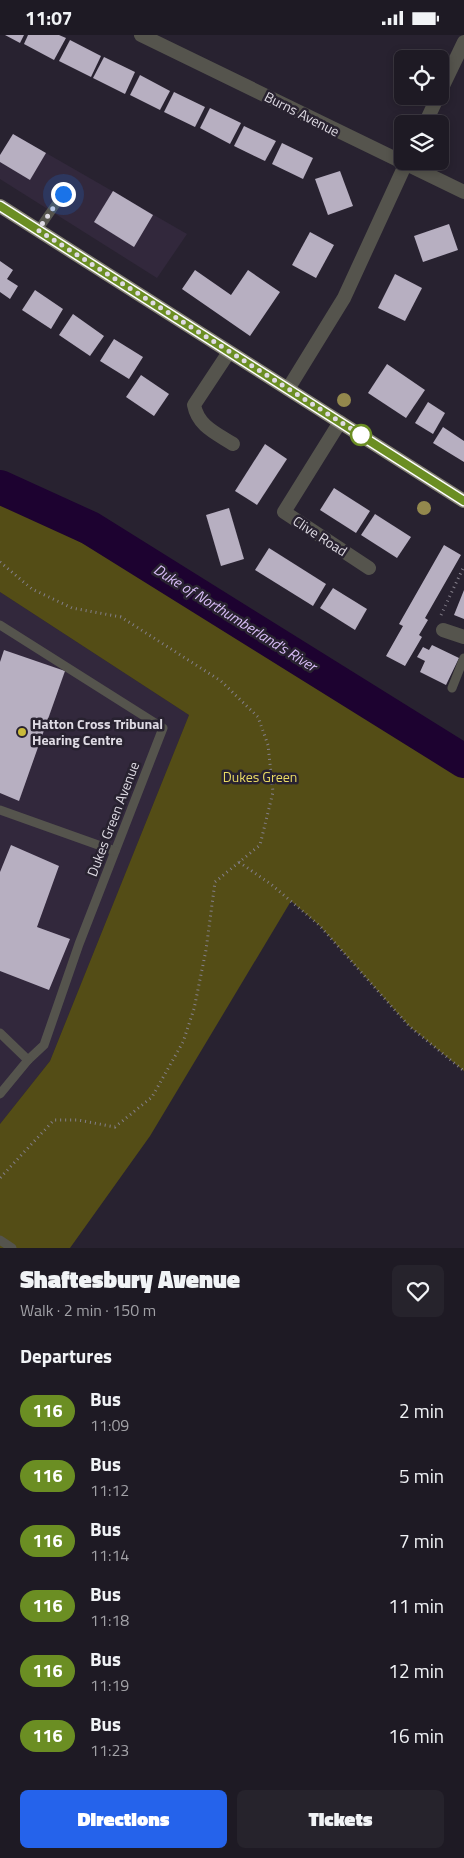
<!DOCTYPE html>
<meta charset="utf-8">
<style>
:root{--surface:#1e1a24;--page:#26232c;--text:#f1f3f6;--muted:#a1a1a6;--line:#3c3841;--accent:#2563eb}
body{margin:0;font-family:"Titillium Web",sans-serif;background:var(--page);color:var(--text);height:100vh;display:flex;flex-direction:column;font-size:19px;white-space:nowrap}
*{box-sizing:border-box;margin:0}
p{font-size:16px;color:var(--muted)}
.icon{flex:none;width:28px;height:28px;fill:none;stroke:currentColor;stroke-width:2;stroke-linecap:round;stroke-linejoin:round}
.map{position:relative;height:1213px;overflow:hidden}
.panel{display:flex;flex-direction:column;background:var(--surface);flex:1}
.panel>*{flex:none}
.badge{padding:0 10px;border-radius:16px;font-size:18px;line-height:32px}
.tools{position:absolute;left:394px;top:15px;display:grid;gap:10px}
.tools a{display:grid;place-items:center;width:55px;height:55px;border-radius:8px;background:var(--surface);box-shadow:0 2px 8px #0003,0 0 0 1px var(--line);font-size:25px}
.you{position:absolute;width:25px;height:25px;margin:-12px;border:4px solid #fff;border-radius:50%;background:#1a73e8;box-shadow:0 0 0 8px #1a73e833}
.map>.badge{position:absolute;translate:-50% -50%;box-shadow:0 0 0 2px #fff}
h2{padding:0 20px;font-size:19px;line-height:45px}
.round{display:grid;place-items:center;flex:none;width:52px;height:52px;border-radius:8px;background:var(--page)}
.summary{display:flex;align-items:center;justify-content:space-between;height:85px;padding:0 20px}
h1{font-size:24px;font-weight:800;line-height:38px}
.button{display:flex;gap:10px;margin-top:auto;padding:10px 20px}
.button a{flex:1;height:58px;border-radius:8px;background:var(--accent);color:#fff;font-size:20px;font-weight:800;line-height:58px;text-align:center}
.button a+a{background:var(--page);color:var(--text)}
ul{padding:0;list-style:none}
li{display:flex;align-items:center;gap:15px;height:65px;padding:0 20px}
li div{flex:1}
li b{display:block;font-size:19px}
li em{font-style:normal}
li .badge{min-width:55px;font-weight:700;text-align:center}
.status{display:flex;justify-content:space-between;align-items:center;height:35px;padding:0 25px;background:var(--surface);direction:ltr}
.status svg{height:14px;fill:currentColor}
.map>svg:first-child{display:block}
.built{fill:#32283c}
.green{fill:#544d16}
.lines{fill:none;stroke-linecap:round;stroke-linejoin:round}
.river{stroke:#1d0230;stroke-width:34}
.building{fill:#b7afc1}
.path{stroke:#847f8a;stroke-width:3;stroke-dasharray:1 4;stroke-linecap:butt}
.service{stroke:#55544d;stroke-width:9}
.minor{stroke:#55544d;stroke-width:14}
.primary{stroke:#848373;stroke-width:14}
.tree{fill:#93884d}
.line-casing{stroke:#fff;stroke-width:11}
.line{stroke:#6b8e23;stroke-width:8}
.walk{stroke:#dfdbe4;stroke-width:5;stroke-dasharray:0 9}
.stop-dot{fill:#fff;stroke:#6b8e23;stroke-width:2.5}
.poi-dot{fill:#c9ba3a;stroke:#282230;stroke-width:2}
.labels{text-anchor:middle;stroke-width:5;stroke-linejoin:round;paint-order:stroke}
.street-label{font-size:14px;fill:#dfdbe4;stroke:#282230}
.poi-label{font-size:14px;font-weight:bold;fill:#dfdbe4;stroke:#282230;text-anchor:start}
.park-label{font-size:14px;fill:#eadb65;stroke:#282230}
.water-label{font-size:15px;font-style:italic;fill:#d8bdf7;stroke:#282230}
</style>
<div class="status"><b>11:07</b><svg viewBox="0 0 49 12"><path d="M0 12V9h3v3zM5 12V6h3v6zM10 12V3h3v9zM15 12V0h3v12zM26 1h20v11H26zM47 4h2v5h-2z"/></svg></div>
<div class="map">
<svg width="464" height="1213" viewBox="0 0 464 1213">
<rect width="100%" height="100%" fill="#282230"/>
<g class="built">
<polygon points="13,99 187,199 157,243 0,144 0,120"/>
<polygon points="0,557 189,680 50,1026 0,1089"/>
</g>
<polygon class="green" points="0,464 157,548 464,739 464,1036 409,991 320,891 291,866 150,1101 70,1213 0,1213 0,1089 50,1026 189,680 0,557"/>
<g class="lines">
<polyline class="river" points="0,452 90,493 464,726"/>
</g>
<g class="building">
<polygon points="5,0 24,0 20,8"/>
<polygon points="28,0 59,0 66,3 54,25 24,9"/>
<polygon points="70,5 101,21 91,42 59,26"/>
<polygon points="104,22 135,37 125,59 93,43"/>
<polygon points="140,40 170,56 160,75 130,60"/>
<polygon points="174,57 205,72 195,92 164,77"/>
<polygon points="210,73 241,88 230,109 200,93"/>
<polygon points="244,91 276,106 265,126 234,111"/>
<polygon points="13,99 46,118 30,145 0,127 0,120"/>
<polygon points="282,108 313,123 303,144 272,129"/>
<polygon points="340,136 353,171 328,180 315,144"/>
<polygon points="113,156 153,180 134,212 94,187"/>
<polygon points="449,189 458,215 423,227 414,201"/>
<polygon points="310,197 334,210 316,243 292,230"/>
<polygon points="0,226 13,235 7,244 18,251 10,264 0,257"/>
<polygon points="195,235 231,260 248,235 280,257 250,301 182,254"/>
<polygon points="395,239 422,253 405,286 378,273"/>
<polygon points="35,255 63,274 51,294 22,275"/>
<polygon points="73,279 104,301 90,321 59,300"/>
<polygon points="114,304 143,322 129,344 100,326"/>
<polygon points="387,329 425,355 406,383 368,358"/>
<polygon points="141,340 169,359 154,381 126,362"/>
<polygon points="428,367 445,378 433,399 415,388"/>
<polygon points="443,392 464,406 464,427 433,408"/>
<polygon points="265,409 287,424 257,470 235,456"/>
<polygon points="334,453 370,476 356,498 320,475"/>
<polygon points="229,473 244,524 221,531 206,480"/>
<polygon points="375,479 411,502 397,523 361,500"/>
<polygon points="444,510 461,520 425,583 428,585 419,600 422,602 405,631 386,621 403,591 399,589"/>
<polygon points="269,513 326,549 313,571 255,535"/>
<polygon points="333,553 367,574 355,595 320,573"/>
<polygon points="464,555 464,584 454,580"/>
<polygon points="432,610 459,623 446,650 420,637 425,626 417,622 423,612 429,615"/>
<polygon points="4,615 65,636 19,766 0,758 0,627"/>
<polygon points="11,810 59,831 37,892 70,904 49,955 0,936 0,837"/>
</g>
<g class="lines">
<g class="path">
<polyline points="0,527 32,554 72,573 121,582 221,646 258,682 268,710 273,757 260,810 215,847 206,915 194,974 183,1007 152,1062 115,1092 78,1085 54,1085 0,1143"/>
<polyline points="441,580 464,531"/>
<polyline points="239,827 272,850 320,891 409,991 464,1036"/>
</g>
<g class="service">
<polyline points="38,195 63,159"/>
<polyline points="0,590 163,693 79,909 44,1010 28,1025 0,998"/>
<polyline points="452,653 464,623"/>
<polyline points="0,775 115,816"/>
<polyline points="0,1059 28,1025"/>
<polyline points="0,1205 12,1213"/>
</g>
<g class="minor">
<polyline points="141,0 464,157"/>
<polyline points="440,57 464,7"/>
<polyline points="425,89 438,61"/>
<path d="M 229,317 L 194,370 C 198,391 216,398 233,409"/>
<polyline points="288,354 344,263 407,126"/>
<polyline points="340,387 284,477 369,533"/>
<polyline points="443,595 464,602"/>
</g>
<polyline class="primary" points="0,171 464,466"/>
</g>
<g class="tree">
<circle cx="344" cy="365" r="7"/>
<circle cx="424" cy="473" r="7"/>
</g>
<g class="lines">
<defs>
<polyline id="line" points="0,171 464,466"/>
</defs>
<use href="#line" class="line-casing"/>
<use href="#line" class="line"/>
<polyline class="walk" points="63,159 38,195 361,400"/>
</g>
<circle class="stop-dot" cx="361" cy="400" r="10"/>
<circle class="poi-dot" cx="22" cy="697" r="5"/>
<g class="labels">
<g class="street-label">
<text transform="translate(302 79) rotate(27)" y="5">Burns Avenue</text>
<text transform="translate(320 501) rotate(33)" y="5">Clive Road</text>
<text transform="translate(113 784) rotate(-69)" y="5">Dukes Green Avenue</text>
</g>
<g class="poi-label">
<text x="32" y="694">Hatton Cross Tribunal<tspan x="32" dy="16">Hearing Centre</tspan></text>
</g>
<g class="park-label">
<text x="260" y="747">Dukes Green</text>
</g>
<g class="water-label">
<text transform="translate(235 583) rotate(32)" y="5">Duke of Northumberland's River</text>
</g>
</g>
</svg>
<div class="tools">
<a><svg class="icon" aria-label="locate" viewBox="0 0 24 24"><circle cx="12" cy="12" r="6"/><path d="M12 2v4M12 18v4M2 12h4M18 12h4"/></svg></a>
<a><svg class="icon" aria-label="layers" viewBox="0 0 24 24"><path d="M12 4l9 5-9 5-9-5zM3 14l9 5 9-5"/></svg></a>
</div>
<div class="you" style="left:63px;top:159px"></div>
</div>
<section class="panel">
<div class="summary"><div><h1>Shaftesbury Avenue</h1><p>Walk · 2 min · 150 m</p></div><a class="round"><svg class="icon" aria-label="heart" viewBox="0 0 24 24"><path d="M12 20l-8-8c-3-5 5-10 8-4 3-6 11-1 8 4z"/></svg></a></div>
<h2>Departures</h2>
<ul>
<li><span class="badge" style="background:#6b8e23;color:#fff">116</span><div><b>Bus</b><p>11:09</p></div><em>2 min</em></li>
<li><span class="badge" style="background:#6b8e23;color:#fff">116</span><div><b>Bus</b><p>11:12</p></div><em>5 min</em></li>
<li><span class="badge" style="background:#6b8e23;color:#fff">116</span><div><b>Bus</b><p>11:14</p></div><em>7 min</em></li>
<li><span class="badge" style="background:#6b8e23;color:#fff">116</span><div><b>Bus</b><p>11:18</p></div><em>11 min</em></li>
<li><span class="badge" style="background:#6b8e23;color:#fff">116</span><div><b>Bus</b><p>11:19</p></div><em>12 min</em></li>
<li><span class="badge" style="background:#6b8e23;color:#fff">116</span><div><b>Bus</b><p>11:23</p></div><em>16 min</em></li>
</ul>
<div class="button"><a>Directions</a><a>Tickets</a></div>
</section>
